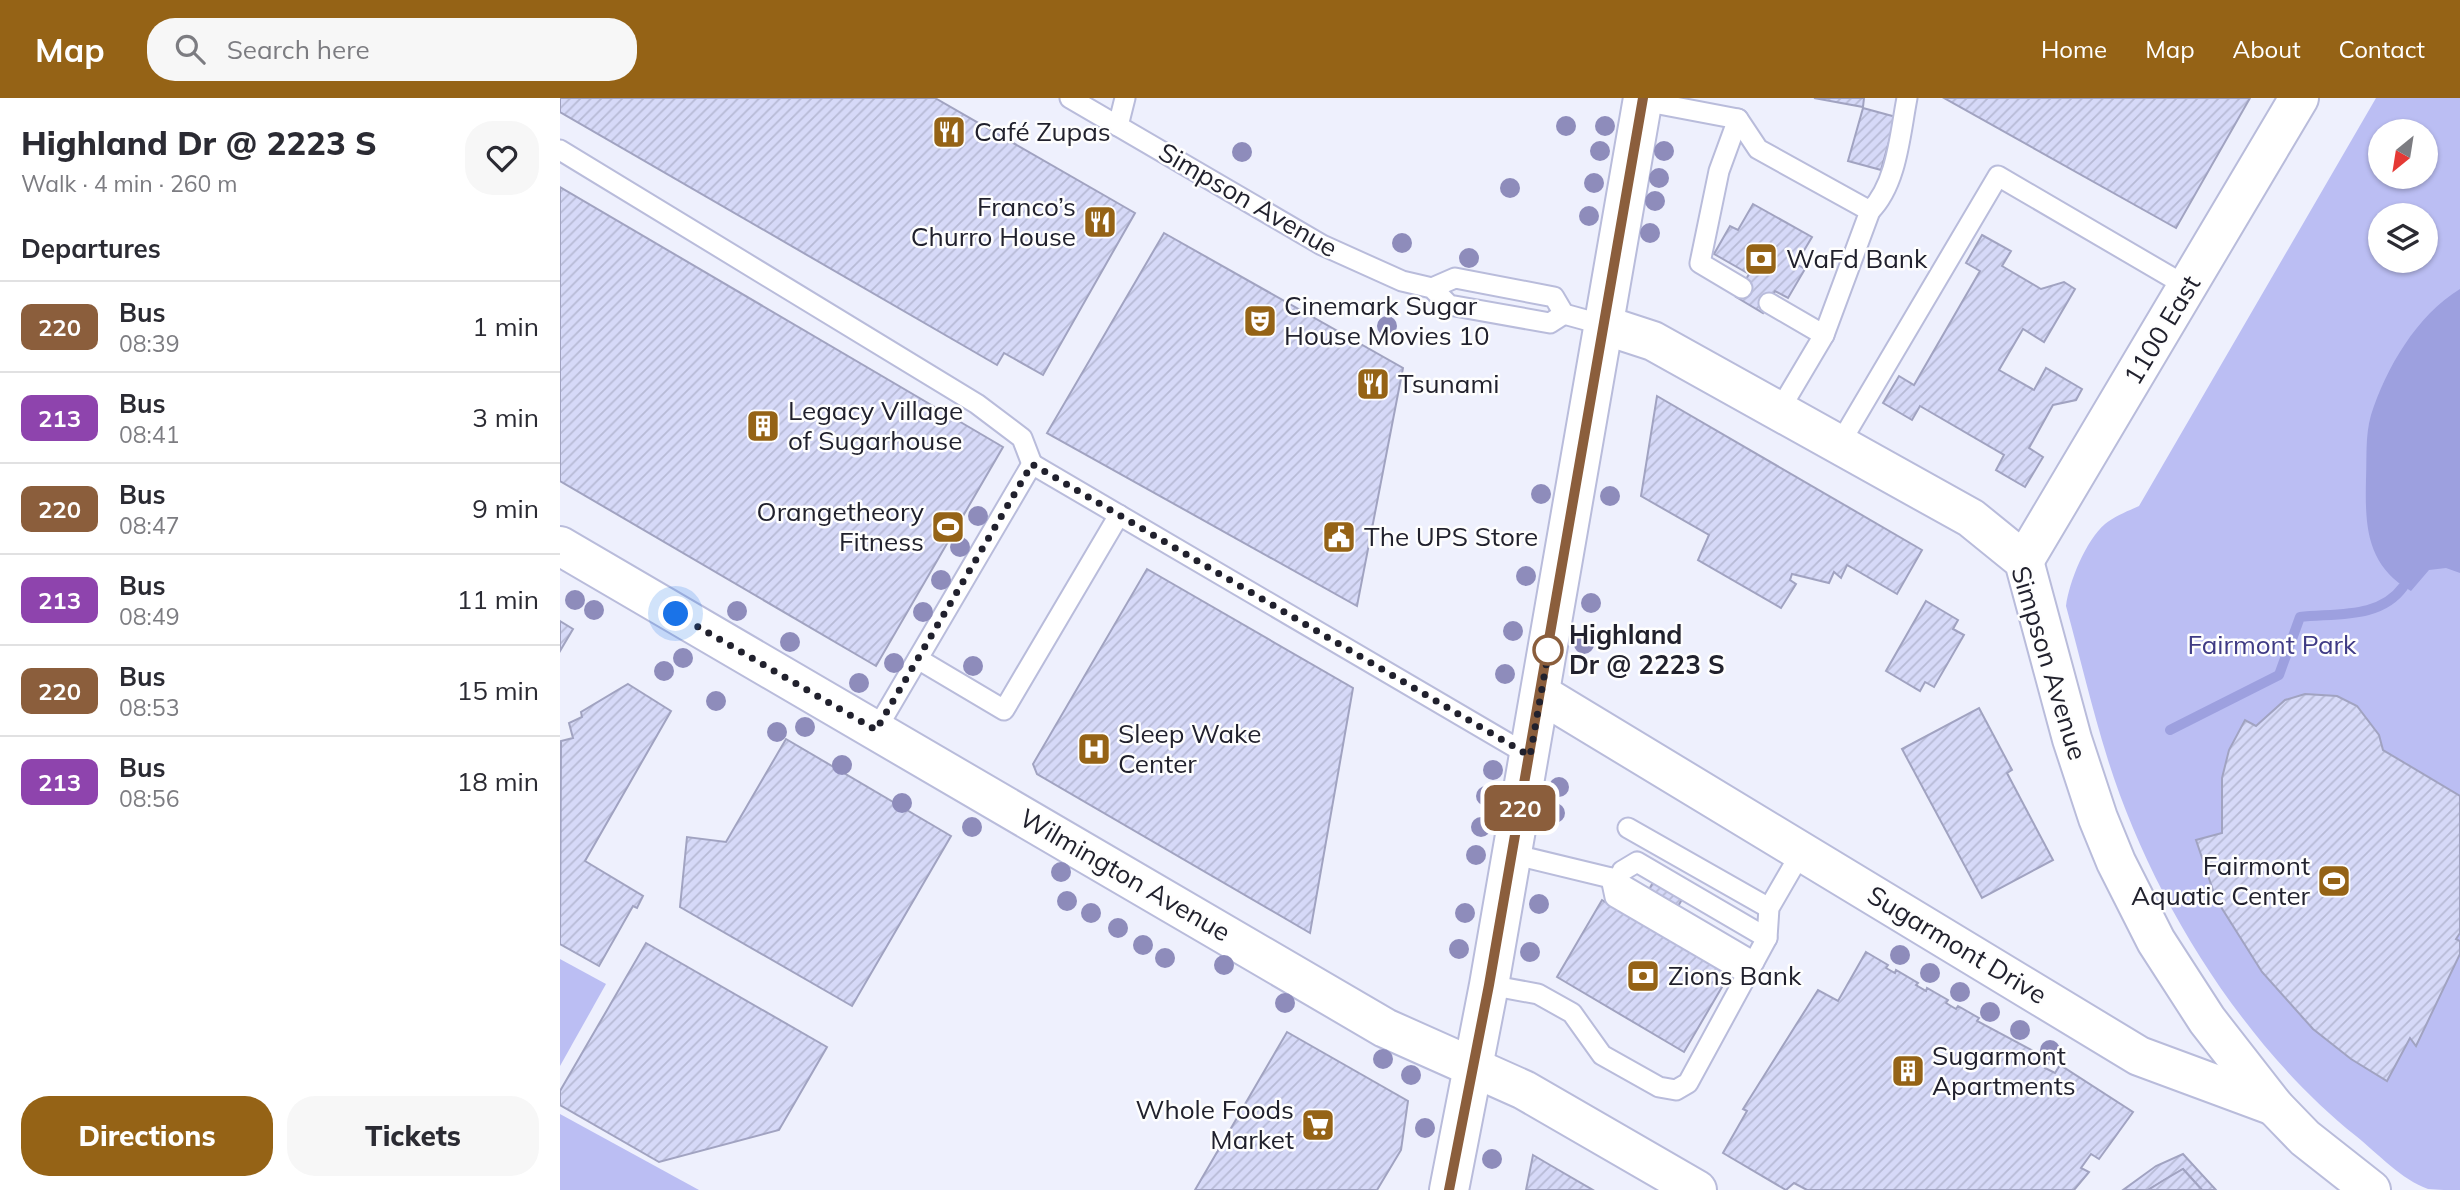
<!DOCTYPE html>
<meta charset="utf-8">
<style>
:root{--surface:#fff;--page:#f7f7f7;--text:#2b2b33;--muted:#7c7c81;--line:#e1e1e2;--accent:#956316}
body{margin:0;font-family:Mulish,sans-serif;background:var(--page);color:var(--text);height:100vh;display:flex;flex-direction:column;font-size:26px;white-space:nowrap}
*{box-sizing:border-box;margin:0}
p{font-size:23px;color:var(--muted)}
.icon{flex:none;width:38px;height:38px;fill:none;stroke:currentColor;stroke-width:2;stroke-linecap:round;stroke-linejoin:round}
.map{position:relative;flex:1;overflow:hidden}
.details{display:flex;flex-direction:column;background:var(--surface);width:560px}
.details>*{flex:none}
.badge{padding:0 14px;border-radius:10px;font-size:24px;line-height:46px}
.needle{width:46px;rotate:210deg}
.buttons{position:absolute;left:1808px;top:21px;display:grid;gap:14px}
.buttons a{display:grid;place-items:center;width:70px;height:70px;border-radius:50%;background:var(--surface);box-shadow:0 2px 5px #0004;font-size:35px}
.you{position:absolute;width:35px;height:35px;margin:-18px;border:5px solid #fff;border-radius:50%;background:#1a73e8;box-shadow:0 0 0 10px #1a73e833}
.map>.badge{position:absolute;translate:-50% -50%;box-shadow:0 0 0 4px #fff}
h2{padding:0 21px;font-size:26px;line-height:63px}
.round{display:grid;place-items:center;flex:none;width:74px;height:74px;border-radius:28px;background:var(--page)}
.overview{display:flex;align-items:center;justify-content:space-between;height:119px;padding:0 21px}
h1{font-size:33px;font-weight:800;line-height:52px}
.cta{display:flex;gap:14px;margin-top:auto;padding:14px 21px}
.cta a{flex:1;height:80px;border-radius:28px;background:var(--accent);color:#fff;font-size:28px;font-weight:800;line-height:80px;text-align:center}
.cta a+a{background:var(--page);color:var(--text)}
ul{padding:0;list-style:none}
li{display:flex;align-items:center;gap:21px;height:91px;padding:0 21px;border-top:2px solid var(--line)}
li div{flex:1}
li b{display:block;font-size:26px}
li em{font-style:normal}
li .badge{min-width:77px;font-weight:700;text-align:center}
header{display:flex;align-items:center;gap:42px;box-sizing:border-box;height:98px;padding:0 35px;background:var(--accent);color:#fff}
header strong{font-size:33px}
nav{display:flex;gap:38px;margin-inline-start:auto;font-size:24px}
.search{width:490px;height:63px;background:var(--page);display:flex;align-items:center;gap:18px;box-sizing:border-box;padding:0 24px;border-radius:28px;color:var(--muted);font-size:26px}
main{display:flex;flex:1;min-height:0}
.map>svg:first-child{display:block}
.park{fill:#bbbef3;fill-rule:evenodd}
.water{fill:#9da0df}
.lines{fill:none;stroke-linecap:round;stroke-linejoin:round}
.stream{stroke:#9da0df;stroke-width:10}
.building{fill:url(#building-hatch);stroke:#a1a3c1;stroke-width:2}
.lane-casing{stroke:#b9bcdb;stroke-width:23}
.street-casing{stroke:#b9bcdb;stroke-width:42}
.secondary-casing{stroke:#b9bcdb;stroke-width:42}
.lane{stroke:#fff;stroke-width:19}
.street{stroke:#fff;stroke-width:38}
.secondary{stroke:#fff;stroke-width:38}
.tree{fill:#8e8cbb}
.line-casing{stroke:#fff;stroke-width:16}
.line{stroke:#8b5e3c;stroke-width:10}
.walk{stroke:#21212d;stroke-width:7;stroke-dasharray:0 12.6}
.stop-dot{fill:#fff;stroke:#8b5e3c;stroke-width:3.5}
.labels{text-anchor:middle;stroke-width:5;stroke-linejoin:round;paint-order:stroke}
.poi-label{font-size:26px;fill:#21212d;stroke:#fefefe;text-anchor:start}
.street-label{font-size:26px;fill:#21212d;stroke:#fefefe}
.stop-label{font-size:26px;font-weight:bold;fill:#21212d;stroke:#fefefe;text-anchor:start}
.park-label{font-size:26px;fill:#3f3b85;stroke:#fefefe}
</style>
<header>
<strong>Map</strong>
<div class="search"><svg class="icon" aria-label="search" viewBox="0 0 24 24"><circle cx="10" cy="10" r="6"/><path d="M15 15l6 6"/></svg>Search here</div>
<nav><a>Home</a><a>Map</a><a>About</a><a>Contact</a></nav>
</header>
<main>
<section class="details">
<div class="overview"><div><h1>Highland Dr @ 2223 S</h1><p>Walk · 4 min · 260 m</p></div><a class="round"><svg class="icon" aria-label="heart" viewBox="0 0 24 24"><path d="M12 20l-8-8c-3-5 5-10 8-4 3-6 11-1 8 4z"/></svg></a></div>
<h2>Departures</h2>
<ul>
<li><span class="badge" style="background:#8b5e3c;color:#fff">220</span><div><b>Bus</b><p>08:39</p></div><em>1 min</em></li>
<li><span class="badge" style="background:#8e44ad;color:#fff">213</span><div><b>Bus</b><p>08:41</p></div><em>3 min</em></li>
<li><span class="badge" style="background:#8b5e3c;color:#fff">220</span><div><b>Bus</b><p>08:47</p></div><em>9 min</em></li>
<li><span class="badge" style="background:#8e44ad;color:#fff">213</span><div><b>Bus</b><p>08:49</p></div><em>11 min</em></li>
<li><span class="badge" style="background:#8b5e3c;color:#fff">220</span><div><b>Bus</b><p>08:53</p></div><em>15 min</em></li>
<li><span class="badge" style="background:#8e44ad;color:#fff">213</span><div><b>Bus</b><p>08:56</p></div><em>18 min</em></li>
</ul>
<div class="cta"><a>Directions</a><a>Tickets</a></div>
</section>
<div class="map">
<svg width="1900" height="1092" viewBox="0 0 1900 1092">
<defs>
<pattern id="building-hatch" width="6" height="6" patternUnits="userSpaceOnUse" patternTransform="scale(1.75)"><rect width="6" height="6" fill="#d6d9f8"/><path d="M-1 1l2-2M0 6l6-6M5 7l2-2" fill="none" stroke="#b7bad5"/></pattern>
</defs>
<rect width="100%" height="100%" fill="#eef0fd"/>
<g class="park">
<path d="M 1816,0 L 1900,0 L 1900,1092 C 1891,1092 1877,1092 1868,1091 C 1842,1082 1817,1055 1796,1038 C 1683,948 1591,799 1548,662 C 1532,611 1520,559 1506,508 C 1509,484 1526,442 1545,426 C 1555,418 1568,413 1579,408 ZM 1820,33 L 1866,33 L 1866,79 L 1820,79 ZM 1820,117 L 1866,117 L 1866,163 L 1820,163 Z"/>
<polygon points="0,861 46,886 0,968"/>
<polygon points="0,1016 139,1092 0,1092"/>
</g>
<path class="water" d="M 1900,191 L 1900,475 L 1886,470 L 1869,472 L 1851,493 C 1806,467 1805,428 1806,381 C 1807,360 1805,338 1811,317 C 1826,270 1857,217 1900,191 Z"/>
<g class="lines">
<path class="stream" d="M 1610,632 L 1719,577 L 1740,519 C 1776,515 1820,521 1843,489"/>
</g>
<g class="building">
<polygon points="0,0 375,0 575,115 483,277 444,255 437,267 0,14"/>
<polygon points="1254,0 1304,0 1303,9"/>
<polygon points="1384,0 1690,0 1616,130"/>
<polygon points="1303,10 1336,19 1321,72 1288,63"/>
<polygon points="0,89 443,349 316,568 0,383"/>
<polygon points="1193,106 1252,139 1236,166 1245,171 1228,200 1215,193 1203,215 1176,199 1189,176 1154,156 1170,128 1178,132"/>
<polygon points="604,135 843,270 797,508 487,335"/>
<polygon points="1422,137 1451,153 1442,168 1481,191 1504,184 1515,191 1484,244 1463,231 1439,272 1474,292 1486,270 1522,291 1516,302 1493,307 1469,350 1483,359 1465,389 1436,372 1444,357 1360,308 1352,322 1323,305 1339,278 1354,287 1420,173 1406,165"/>
<polygon points="1097,298 1362,452 1337,496 1287,467 1281,480 1274,474 1269,485 1232,476 1230,482 1236,486 1221,510 1138,462 1149,437 1081,398"/>
<polygon points="587,471 793,590 750,835 477,676 473,666"/>
<polygon points="1366,503 1398,522 1393,531 1404,537 1374,589 1365,584 1360,593 1326,573"/>
<polygon points="0,523 13,531 0,553"/>
<polygon points="68,586 111,613 25,763 83,798 77,810 73,808 39,868 0,846 1,643 13,640 9,625 22,619 21,614"/>
<polygon points="1745,596 1777,598 1797,608 1819,637 1823,652 1900,698 1900,835 1896,841 1900,843 1900,856 1856,948 1850,940 1827,983 1791,961 1753,931 1702,874 1656,801 1636,742 1662,735 1662,680 1669,652 1685,622 1696,628 1725,602"/>
<polygon points="1419,610 1452,672 1447,675 1493,762 1422,800 1342,651"/>
<polygon points="226,641 391,738 292,908 120,809 127,739 166,744"/>
<polygon points="1095,781 1124,798 1101,837 1073,820"/>
<polygon points="1042,802 1169,877 1124,954 997,879"/>
<polygon points="86,845 267,949 219,1032 99,1064 0,1007 0,993"/>
<polygon points="1306,854 1328,867 1326,870 1335,875 1336,872 1358,885 1356,887 1366,893 1367,890 1388,902 1386,905 1396,911 1398,908 1419,920 1417,923 1479,956 1478,959 1488,965 1485,970 1495,975 1500,967 1573,1014 1539,1061 1531,1056 1521,1070 1529,1074 1514,1092 1247,1092 1234,1085 1226,1092 1163,1055 1187,1013 1183,1011 1258,892 1278,903"/>
<polygon points="727,934 848,1003 841,1052 817,1092 635,1092"/>
<polygon points="1623,1056 1656,1092 1642,1092 1623,1071 1588,1092 1563,1092 1596,1068"/>
<polygon points="973,1057 990,1067 1033,1092 966,1092"/>
<polygon points="1623,1071 1642,1092 1588,1092 1604,1082"/>
</g>
<g class="lines">
<defs>
<g id="lane">
<polyline points="510,0 762,147 842,183 872,190 889,207 990,225 1004,216"/>
<polyline points="1083,3 1178,21 1198,51 1310,113 1264,237 1219,313"/>
<polyline points="1178,21 1159,73 1140,165 1182,190"/>
<polyline points="558,28 565,0"/>
<polyline points="0,52 417,306 462,340 472,366"/>
<path d="M 1310,113 C 1337,86 1340,36 1347,0"/>
<polyline points="872,190 895,180 994,199 1004,216 1044,227"/>
<polyline points="1209,205 1264,237"/>
<polyline points="1279,347 1438,78 1628,189"/>
<polyline points="358,561 444,612 559,417"/>
<polyline points="316,632 472,366 970,658"/>
<polyline points="1068,730 1209,810"/>
<polyline points="952,756 1051,780 1194,864"/>
<polyline points="1062,773 1077,764 1207,840"/>
<polyline points="1051,780 1055,799 1187,876"/>
<polyline points="929,887 978,896 1012,915 1042,957 1099,989 1116,992 1128,985 1207,840 1209,810 1242,753"/>
</g>
<g id="street">
<polyline points="1044,227 1093,243 1411,420 1464,463 1512,641 1538,720 1556,764 1596,843 1647,922 1714,1008 1745,1040 1811,1092"/>
<polyline points="0,448 825,930 964,992 1137,1092"/>
<polyline points="1464,463 1739,0"/>
<polyline points="981,596 1579,958 1714,1008"/>
</g>
<polyline id="secondary" points="889,1092 929,887 1083,0"/>
</defs>
<use href="#lane" class="lane-casing"/>
<use href="#street" class="street-casing"/>
<use href="#secondary" class="secondary-casing"/>
<use href="#lane" class="lane"/>
<use href="#street" class="street"/>
<use href="#secondary" class="secondary"/>
</g>
<g class="tree">
<circle cx="1006" cy="28" r="10"/>
<circle cx="1045" cy="28" r="10"/>
<circle cx="1040" cy="53" r="10"/>
<circle cx="1104" cy="53" r="10"/>
<circle cx="682" cy="54" r="10"/>
<circle cx="1099" cy="80" r="10"/>
<circle cx="1034" cy="85" r="10"/>
<circle cx="950" cy="90" r="10"/>
<circle cx="1095" cy="103" r="10"/>
<circle cx="1029" cy="118" r="10"/>
<circle cx="1090" cy="135" r="10"/>
<circle cx="842" cy="145" r="10"/>
<circle cx="909" cy="160" r="10"/>
<circle cx="827" cy="228" r="10"/>
<circle cx="981" cy="396" r="10"/>
<circle cx="1050" cy="398" r="10"/>
<circle cx="418" cy="418" r="10"/>
<circle cx="400" cy="449" r="10"/>
<circle cx="966" cy="478" r="10"/>
<circle cx="381" cy="482" r="10"/>
<circle cx="15" cy="502" r="10"/>
<circle cx="1031" cy="505" r="10"/>
<circle cx="34" cy="512" r="10"/>
<circle cx="177" cy="513" r="10"/>
<circle cx="363" cy="514" r="10"/>
<circle cx="953" cy="533" r="10"/>
<circle cx="230" cy="544" r="10"/>
<circle cx="1024" cy="546" r="10"/>
<circle cx="123" cy="560" r="10"/>
<circle cx="334" cy="565" r="10"/>
<circle cx="413" cy="568" r="10"/>
<circle cx="104" cy="573" r="10"/>
<circle cx="945" cy="576" r="10"/>
<circle cx="299" cy="585" r="10"/>
<circle cx="156" cy="603" r="10"/>
<circle cx="245" cy="629" r="10"/>
<circle cx="217" cy="634" r="10"/>
<circle cx="282" cy="667" r="10"/>
<circle cx="933" cy="672" r="10"/>
<circle cx="999" cy="689" r="10"/>
<circle cx="926" cy="698" r="10"/>
<circle cx="342" cy="705" r="10"/>
<circle cx="995" cy="715" r="10"/>
<circle cx="412" cy="729" r="10"/>
<circle cx="921" cy="729" r="10"/>
<circle cx="916" cy="757" r="10"/>
<circle cx="501" cy="774" r="10"/>
<circle cx="507" cy="803" r="10"/>
<circle cx="979" cy="806" r="10"/>
<circle cx="531" cy="815" r="10"/>
<circle cx="905" cy="815" r="10"/>
<circle cx="558" cy="830" r="10"/>
<circle cx="583" cy="847" r="10"/>
<circle cx="899" cy="851" r="10"/>
<circle cx="970" cy="854" r="10"/>
<circle cx="1340" cy="857" r="10"/>
<circle cx="605" cy="860" r="10"/>
<circle cx="664" cy="867" r="10"/>
<circle cx="1370" cy="875" r="10"/>
<circle cx="1400" cy="894" r="10"/>
<circle cx="725" cy="905" r="10"/>
<circle cx="1430" cy="914" r="10"/>
<circle cx="1460" cy="932" r="10"/>
<circle cx="1490" cy="952" r="10"/>
<circle cx="823" cy="961" r="10"/>
<circle cx="851" cy="977" r="10"/>
<circle cx="865" cy="1030" r="10"/>
<circle cx="932" cy="1061" r="10"/>
</g>
<g class="lines">
<defs>
<polyline id="line" points="889,1092 929,887 1083,0"/>
</defs>
<use href="#line" class="line-casing"/>
<use href="#line" class="line"/>
<polyline class="walk" points="116,516 316,632 472,366 970,658 990,545 988,552"/>
</g>
<defs>
<symbol id="restaurant-square" viewBox="-11 -11 22 22"><rect x="-9" y="-9" width="18" height="18" rx="4" fill="#956316" stroke="#fefefe"/><path d="M-5-6h1v4h1v-4h1v4h1v-4h1v5L-1.5 .5V6h-2V.5L-5-1ZM5-6V6H3V1.5H1.5Q1.5-4 5-6Z" fill="#fff"/></symbol>
<symbol id="bank-square" viewBox="-11 -11 22 22"><rect x="-9" y="-9" width="18" height="18" rx="4" fill="#956316" stroke="#fefefe"/><path d="M-6-4H6V4H-6ZM0-2.3a2.3 2.3 0 1 0 0 4.6a2.3 2.3 0 1 0 0-4.6Z" fill="#fff"/></symbol>
<symbol id="theatre-square" viewBox="-11 -11 22 22"><rect x="-9" y="-9" width="18" height="18" rx="4" fill="#956316" stroke="#fefefe"/><path d="M-5-5.5Q0-4 5-5.5V0Q5 5 0 6Q-5 5-5 0ZM-3.3-2.5H-1v1.5H-3.3ZM1-2.5H3.3v1.5H1ZM-2.8 1Q0 5.5 2.8 1Z" fill="#fff"/></symbol>
<symbol id="building-square" viewBox="-11 -11 22 22"><rect x="-9" y="-9" width="18" height="18" rx="4" fill="#956316" stroke="#fefefe"/><path d="M-4-6H4V6H1V3H-1V6H-4ZM-2.5-4.3h1.7v1.8h-1.7ZM.8-4.3h1.7v1.8H.8ZM-2.5-1h1.7V.8h-1.7ZM.8-1h1.7V.8H.8Z" fill="#fff"/></symbol>
<symbol id="stadium-square" viewBox="-11 -11 22 22"><rect x="-9" y="-9" width="18" height="18" rx="4" fill="#956316" stroke="#fefefe"/><path d="M0-5a6.5 5 0 1 0 0 10a6.5 5 0 1 0 0-10ZM-3.5-1.8h7v3.6h-7Z" fill="#fff"/></symbol>
<symbol id="civic-square" viewBox="-11 -11 22 22"><rect x="-9" y="-9" width="18" height="18" rx="4" fill="#956316" stroke="#fefefe"/><path d="M-.6-6.5H3V-4.5H.6V-3L4-1V1h2V6H-6V1h2V-1L-.6-3ZM-1.2 2.5V6h2.4V2.5Z" fill="#fff"/></symbol>
<symbol id="hospital-square" viewBox="-11 -11 22 22"><rect x="-9" y="-9" width="18" height="18" rx="4" fill="#956316" stroke="#fefefe"/><path d="M-5-5h3v3.5h4V-5h3V5h-3V1.5h-4V5h-3Z" fill="#fff"/></symbol>
<symbol id="supermarket-square" viewBox="-11 -11 22 22"><rect x="-9" y="-9" width="18" height="18" rx="4" fill="#956316" stroke="#fefefe"/><path d="M-6-5.5h2.5l.6 2H6L4.5 2H-2.5L-4.4-4H-6ZM-1.5 3.2a1.3 1.3 0 1 0 .1 0ZM3 3.2a1.3 1.3 0 1 0 .1 0Z" fill="#fff"/></symbol>
</defs>
<g fill-rule="evenodd">
<use href="#restaurant-square" x="370" y="15" width="38" height="38"/>
<use href="#restaurant-square" x="521" y="105" width="38" height="38"/>
<use href="#bank-square" x="1182" y="142" width="38" height="38"/>
<use href="#theatre-square" x="681" y="204" width="38" height="38"/>
<use href="#restaurant-square" x="794" y="267" width="38" height="38"/>
<use href="#building-square" x="184" y="309" width="38" height="38"/>
<use href="#stadium-square" x="369" y="410" width="38" height="38"/>
<use href="#civic-square" x="760" y="420" width="38" height="38"/>
<use href="#hospital-square" x="515" y="632" width="38" height="38"/>
<use href="#stadium-square" x="1755" y="764" width="38" height="38"/>
<use href="#bank-square" x="1064" y="859" width="38" height="38"/>
<use href="#building-square" x="1329" y="954" width="38" height="38"/>
<use href="#supermarket-square" x="739" y="1008" width="38" height="38"/>
</g>
<circle class="stop-dot" cx="988" cy="552" r="14"/>
<g class="labels">
<g class="poi-label">
<text x="414" y="43">Café Zupas</text>
<text x="516" y="118" text-anchor="end">Franco’s<tspan x="516" dy="30">Churro House</tspan></text>
<text x="1226" y="170">WaFd Bank</text>
<text x="724" y="217">Cinemark Sugar<tspan x="724" dy="30">House Movies 10</tspan></text>
<text x="838" y="295">Tsunami</text>
<text x="228" y="322">Legacy Village<tspan x="228" dy="30">of Sugarhouse</tspan></text>
<text x="364" y="423" text-anchor="end">Orangetheory<tspan x="364" dy="30">Fitness</tspan></text>
<text x="804" y="448">The UPS Store</text>
<text x="558" y="645">Sleep Wake<tspan x="558" dy="30">Center</tspan></text>
<text x="1750" y="777" text-anchor="end">Fairmont<tspan x="1750" dy="30">Aquatic Center</tspan></text>
<text x="1108" y="887">Zions Bank</text>
<text x="1372" y="967">Sugarmont<tspan x="1372" dy="30">Apartments</tspan></text>
<text x="734" y="1021" text-anchor="end">Whole Foods<tspan x="734" dy="30">Market</tspan></text>
</g>
<g class="street-label">
<text transform="translate(688 102) rotate(30)" y="9">Simpson Avenue</text>
<text transform="translate(1602 232) rotate(-59)" y="9">1100 East</text>
<text transform="translate(1489 565) rotate(73)" y="9">Simpson Avenue</text>
<text transform="translate(565 777) rotate(30)" y="9">Wilmington Avenue</text>
<text transform="translate(1397 847) rotate(31)" y="9">Sugarmont Drive</text>
</g>
<g class="stop-label">
<text x="1009" y="546">Highland<tspan x="1009" dy="30">Dr @ 2223 S</tspan></text>
</g>
<g class="park-label">
<text x="1712" y="556">Fairmont Park</text>
</g>
</g>
</svg>
<div class="buttons">
<a><svg class="needle" viewBox="-14 -14 28 28"><path d="M0-13l5 13h-10z" fill="#e53935"/><path d="M0 13l5-13h-10z" fill="#7c7c81"/></svg></a>
<a><svg class="icon" aria-label="layers" viewBox="0 0 24 24"><path d="M12 4l9 5-9 5-9-5zM3 14l9 5 9-5"/></svg></a>
</div>
<div class="you" style="left:116px;top:516px"></div>
<b class="badge" style="left:960px;top:710px;background:#8b5e3c;color:#fff">220</b>
</div>
</main>
